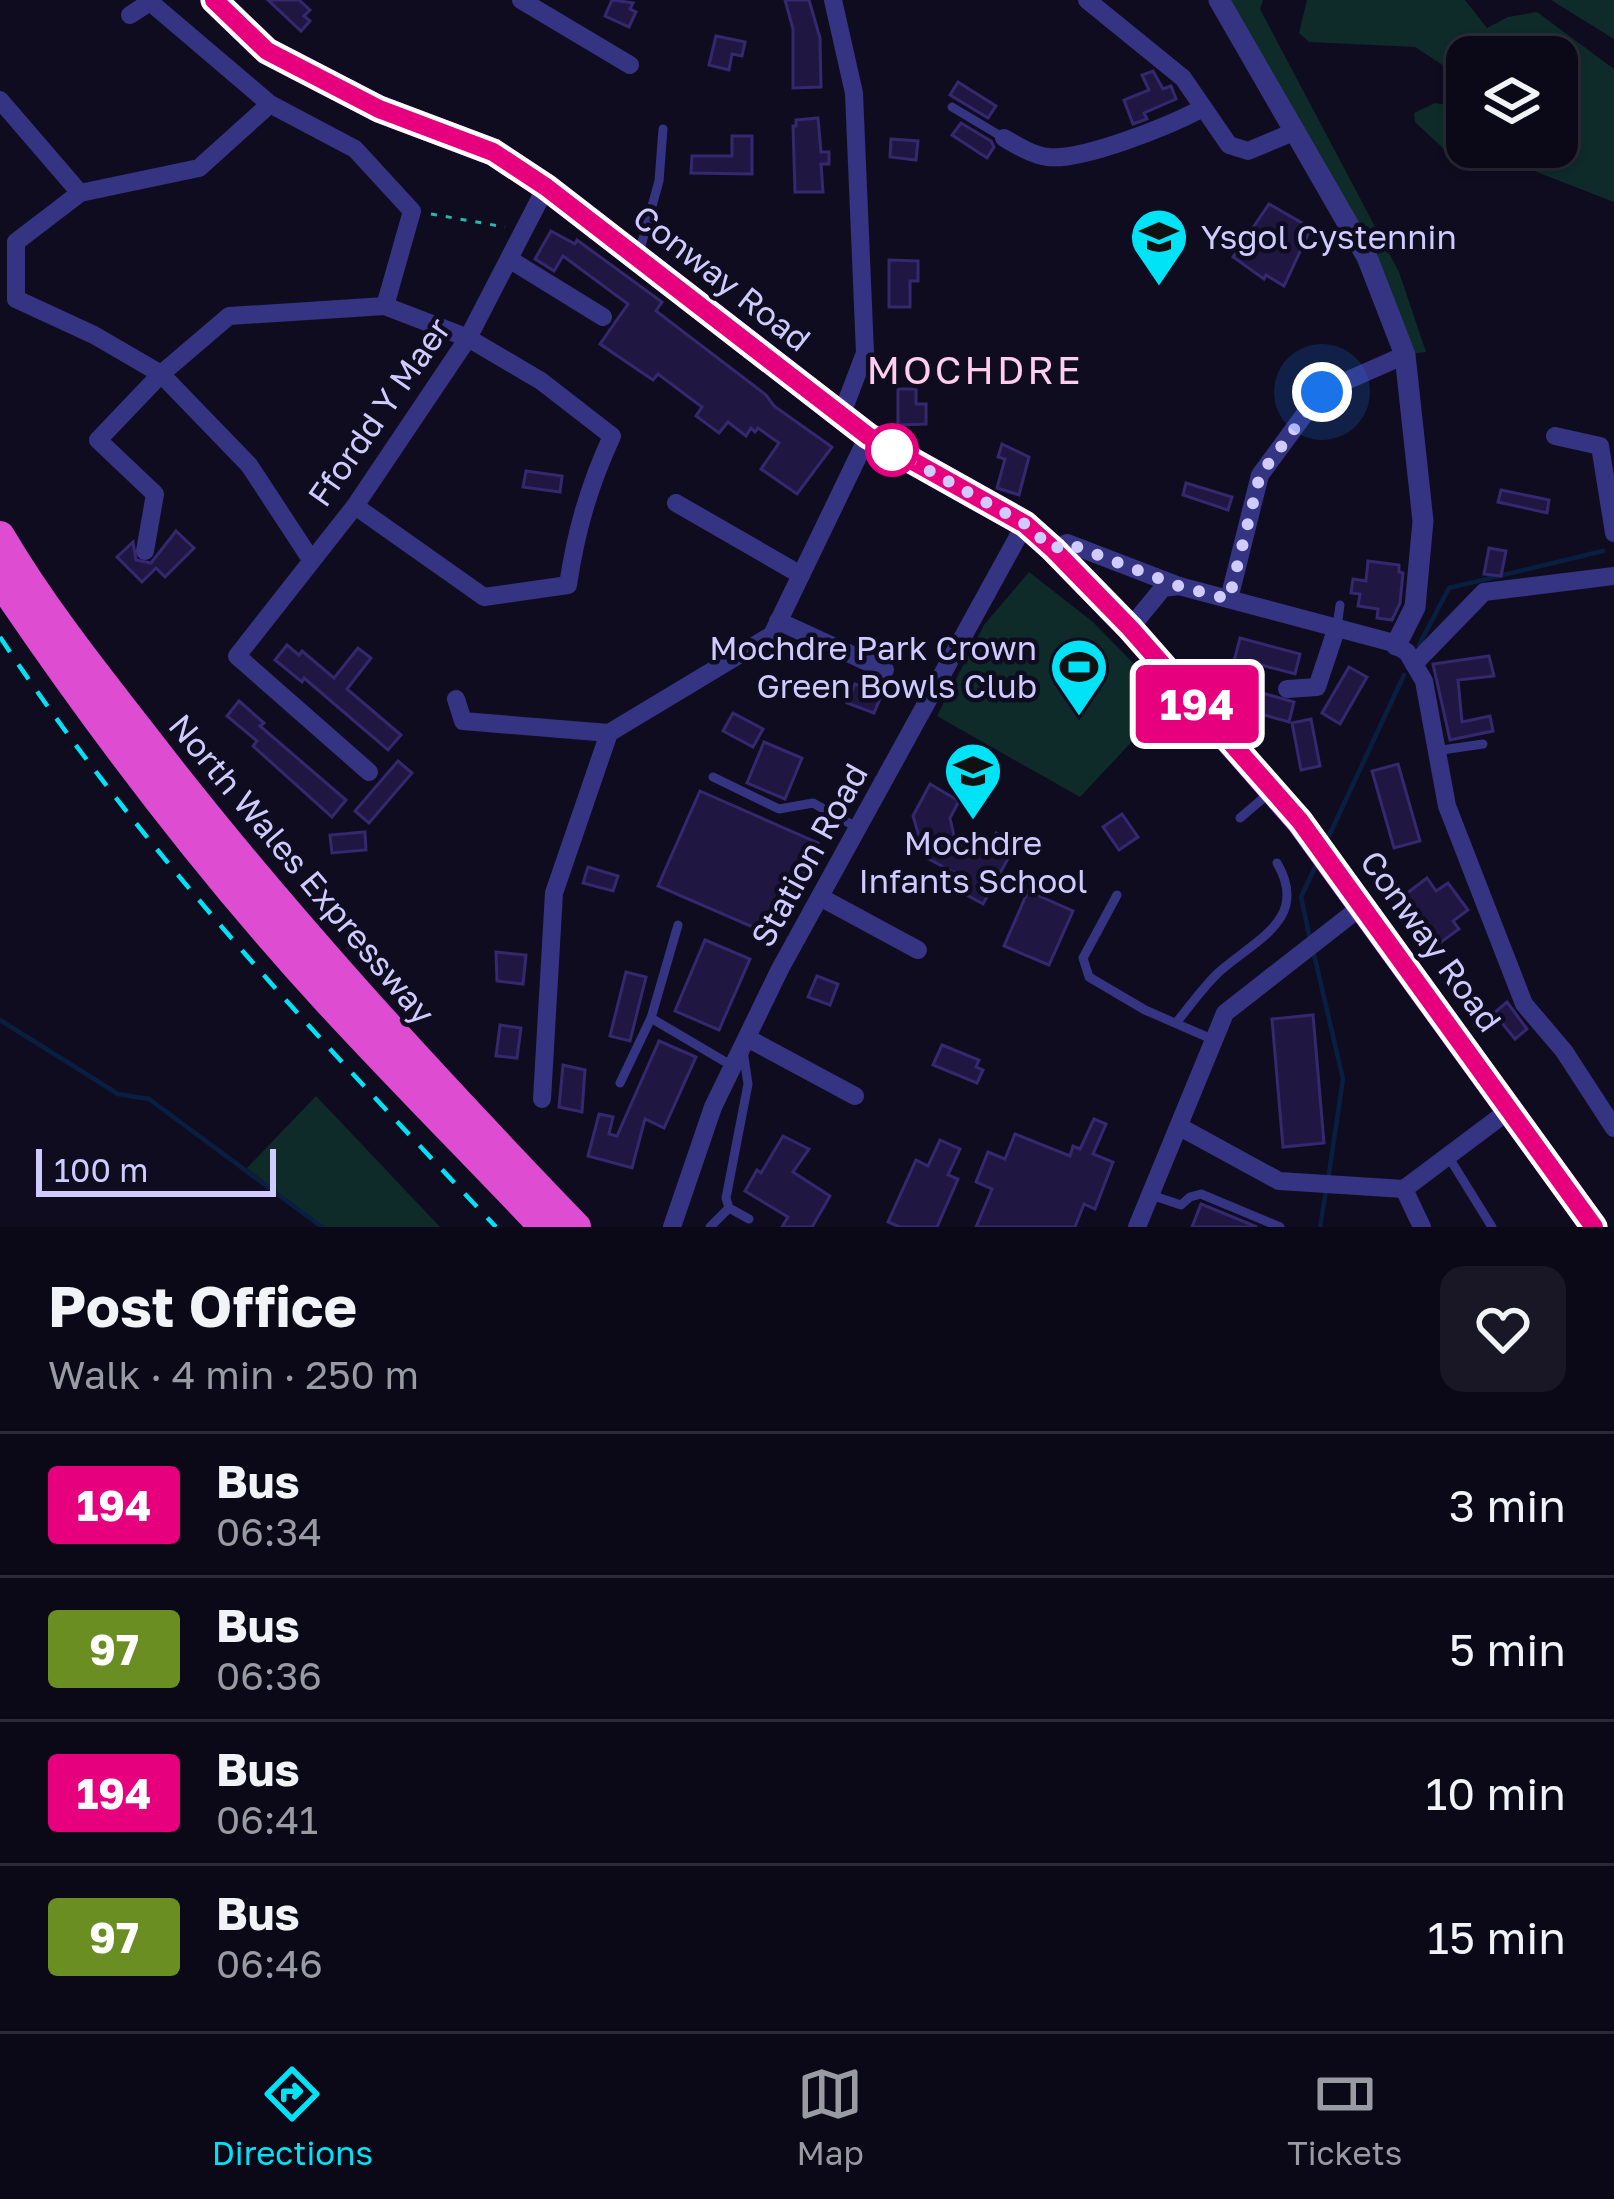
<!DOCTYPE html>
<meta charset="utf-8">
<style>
:root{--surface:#0b0918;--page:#191725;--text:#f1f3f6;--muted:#9a9aa2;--line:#2b2a37;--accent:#00e3f6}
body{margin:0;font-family:"Golos Text",sans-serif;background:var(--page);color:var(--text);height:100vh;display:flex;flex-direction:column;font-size:45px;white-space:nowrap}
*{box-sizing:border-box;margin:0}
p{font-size:39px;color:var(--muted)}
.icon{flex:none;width:66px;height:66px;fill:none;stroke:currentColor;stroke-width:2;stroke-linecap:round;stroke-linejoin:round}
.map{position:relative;height:1227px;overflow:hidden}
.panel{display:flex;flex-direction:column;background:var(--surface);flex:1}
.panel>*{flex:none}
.badge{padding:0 24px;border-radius:9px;font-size:42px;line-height:78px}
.controls{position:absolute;left:1446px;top:36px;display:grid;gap:24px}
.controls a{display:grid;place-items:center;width:132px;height:132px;border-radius:24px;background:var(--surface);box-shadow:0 3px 9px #0004,0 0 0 3px var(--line);font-size:60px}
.scale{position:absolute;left:36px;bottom:30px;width:240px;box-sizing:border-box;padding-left:12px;border:6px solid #d0cbff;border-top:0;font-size:33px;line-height:42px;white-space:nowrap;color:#d0cbff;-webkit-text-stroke:9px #0f0c20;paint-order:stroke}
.you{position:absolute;width:60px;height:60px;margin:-30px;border:9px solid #fff;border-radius:50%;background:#1a73e8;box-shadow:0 0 0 18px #1a73e833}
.map>.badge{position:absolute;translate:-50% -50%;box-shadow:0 0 0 6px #fff}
.round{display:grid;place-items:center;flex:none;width:126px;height:126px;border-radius:24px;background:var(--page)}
.summary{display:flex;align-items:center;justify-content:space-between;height:204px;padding:0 48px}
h1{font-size:57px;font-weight:700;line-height:90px}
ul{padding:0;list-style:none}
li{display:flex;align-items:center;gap:36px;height:144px;padding:0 48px;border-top:3px solid var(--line)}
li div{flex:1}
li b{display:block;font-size:45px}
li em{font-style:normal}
li .badge{min-width:132px;font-weight:700;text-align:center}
.dock{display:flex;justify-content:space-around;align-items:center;height:168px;border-top:3px solid var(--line);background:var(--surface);font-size:33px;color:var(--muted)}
.dock a{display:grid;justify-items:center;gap:6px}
.dock .on{color:var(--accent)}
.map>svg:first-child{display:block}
.green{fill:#0e2b29}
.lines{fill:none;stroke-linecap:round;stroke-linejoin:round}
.stream{stroke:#091f42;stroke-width:4.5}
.building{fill:#1f1742;stroke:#34286f;stroke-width:3}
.path{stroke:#27b7ab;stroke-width:3;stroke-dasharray:6 9;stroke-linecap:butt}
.service{stroke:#353482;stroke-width:9}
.minor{stroke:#353482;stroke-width:18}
.tertiary{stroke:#353482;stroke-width:21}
.primary{stroke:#bb52ff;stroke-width:27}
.trunk{stroke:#dd4cd1;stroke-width:30}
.rail{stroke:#00e3f6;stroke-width:4.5;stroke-dasharray:18 15;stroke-linecap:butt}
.line-casing{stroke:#fff;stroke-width:27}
.line{stroke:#e6007e;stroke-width:18}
.walk{stroke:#d0cbff;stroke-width:12;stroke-dasharray:0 21.6}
.stop-dot{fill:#fff;stroke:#e6007e;stroke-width:6}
.labels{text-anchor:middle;stroke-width:9;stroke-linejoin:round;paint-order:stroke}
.poi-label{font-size:33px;fill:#d0cbff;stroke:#0f0c20;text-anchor:start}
.street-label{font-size:33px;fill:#d0cbff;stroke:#0f0c20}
.quarter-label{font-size:39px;letter-spacing:3px;fill:#ffcdee;stroke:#0f0c20}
</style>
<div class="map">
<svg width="1614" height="1227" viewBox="0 0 1614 1227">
<rect width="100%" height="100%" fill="#0f0c20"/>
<g class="green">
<polygon points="1225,0 1263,0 1260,9 1399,272 1426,352 1411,354"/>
<polygon points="1307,0 1465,0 1487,28 1508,17 1537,12 1614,69 1614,202 1511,162 1446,151 1415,122 1414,113 1435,103 1467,108 1467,147 1557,147 1557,57 1467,57 1467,81 1415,47 1309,42 1299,33"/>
<polygon points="1551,0 1614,0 1614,39"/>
<polygon points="1029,572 1093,622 1170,701 1080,797 937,716 984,625"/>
<polygon points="316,1096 440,1227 322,1227 247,1168"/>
</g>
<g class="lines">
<g class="stream">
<polyline points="1419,645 1449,588 1603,551"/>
<polyline points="1328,838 1404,675"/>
<polyline points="1310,939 1301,897 1316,865"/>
<polyline points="1313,950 1343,1079 1328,1180"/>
<polyline points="0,1020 118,1094 149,1099 322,1227"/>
<polyline points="1320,1227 1326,1191"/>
</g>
</g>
<g class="building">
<polygon points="268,0 299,0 310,10 304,16 310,21 301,31"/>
<polygon points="612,0 633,3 630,9 636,12 629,27 605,16"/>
<polygon points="785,0 809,0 820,38 821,87 793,88 793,29"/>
<polygon points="716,36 745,42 742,56 732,54 729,70 709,65"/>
<polygon points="1153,71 1163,89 1171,86 1176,99 1144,113 1147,119 1133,124 1124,100 1149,90 1142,75"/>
<polygon points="958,82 996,106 988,118 950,95"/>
<polygon points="818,118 821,152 829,152 829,164 821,164 823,192 795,192 793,126 796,126 796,120"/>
<polygon points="961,123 991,141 994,147 987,158 952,135"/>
<polygon points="732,136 752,136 752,174 691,173 692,156 732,156"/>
<polygon points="891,139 918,141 916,160 890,157"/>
<polygon points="1269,204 1311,228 1284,286 1266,275 1264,279 1233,257"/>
<polygon points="551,231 575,244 577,240 662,302 656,311 766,395 774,406 832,447 797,494 761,469 779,443 758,428 755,432 751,428 746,436 728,422 719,433 696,416 702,407 658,374 653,380 600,344 628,304 563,256 554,271 535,259"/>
<polygon points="889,260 918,261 918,281 910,281 910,307 889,307"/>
<polygon points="898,389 916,389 916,404 926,404 926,424 898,425"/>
<polygon points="1002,444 1029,457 1019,495 997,488 1005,459 998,457"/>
<polygon points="526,471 562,476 560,492 523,487"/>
<polygon points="1186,483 1232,497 1228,510 1183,495"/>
<polygon points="1501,490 1549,500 1547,513 1498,502"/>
<polygon points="176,531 194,548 165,577 156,568 142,582 117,557 133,542 136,560 151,563"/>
<polygon points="1489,548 1506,551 1501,576 1484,574"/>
<polygon points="1368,561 1399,565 1399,572 1403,573 1400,603 1392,620 1377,618 1378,609 1358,606 1360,594 1351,593 1353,579 1366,581"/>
<polygon points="1240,638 1300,654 1295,674 1254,663 1247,689 1228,684"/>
<polygon points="287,645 299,655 302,651 334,678 358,648 371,658 347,689 401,735 388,750 304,678 302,682 275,660"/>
<polygon points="1489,656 1494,676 1458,680 1462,722 1490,716 1493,731 1450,740 1433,664"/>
<polygon points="1349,667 1367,677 1340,724 1322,713"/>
<polygon points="855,684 882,694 874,713 847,703"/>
<polygon points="1259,692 1294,702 1289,722 1254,712"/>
<polygon points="239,701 264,723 260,726 346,800 332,817 253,746 257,741 227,716"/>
<polygon points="733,713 763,729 753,747 723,731"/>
<polygon points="1311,719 1320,766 1301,770 1292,723"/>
<polygon points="764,742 802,758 785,799 747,783"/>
<polygon points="398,761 412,773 369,823 355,811"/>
<polygon points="1398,764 1420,841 1394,848 1372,771"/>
<polygon points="930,784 959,801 950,818 954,836 985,853 996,833 1016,844 983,904 963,893 970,881 925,857 913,816"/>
<polygon points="700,791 818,843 776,937 658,886"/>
<polygon points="1122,814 1138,837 1119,850 1103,827"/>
<polygon points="365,832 366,850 332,853 330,835"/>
<polygon points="588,867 618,876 613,891 583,883"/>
<polygon points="1427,878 1436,891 1448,883 1468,910 1453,921 1459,929 1433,948 1398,900"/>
<polygon points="1028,891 1073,911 1049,965 1004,946"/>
<polygon points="705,940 750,959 719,1030 675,1011"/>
<polygon points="496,952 526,955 523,984 497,981"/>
<polygon points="626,972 646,977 630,1041 610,1036"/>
<polygon points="817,976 838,984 830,1005 808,997"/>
<polygon points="1507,1002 1527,1029 1515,1039 1494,1013"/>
<polygon points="1313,1015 1324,1143 1283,1147 1272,1019"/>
<polygon points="500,1025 521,1028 517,1058 496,1056"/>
<polygon points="659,1041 696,1057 664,1128 645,1119 632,1168 588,1156 599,1114 613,1117 609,1134 617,1136"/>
<polygon points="942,1045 979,1060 976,1067 983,1070 977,1083 933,1065"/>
<polygon points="563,1065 585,1070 582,1112 559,1107"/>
<polygon points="1094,1119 1106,1124 1093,1154 1113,1162 1095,1209 1084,1204 1075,1227 976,1227 992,1189 976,1182 988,1152 1005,1159 1015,1134 1070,1156 1073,1146 1080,1149"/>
<polygon points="783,1136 809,1149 793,1172 830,1196 812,1227 782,1227 788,1217 745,1191 757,1170 761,1173"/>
<polygon points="940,1140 960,1149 948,1175 958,1179 937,1227 900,1227 888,1222 916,1160 928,1166"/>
<polygon points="1201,1204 1257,1227 1192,1227"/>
</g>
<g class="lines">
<polyline class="path" points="431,214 505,227"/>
<g class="service">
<polyline points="952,107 1004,138"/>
<polyline points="639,253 659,181 663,129"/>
<polyline points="1337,627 1340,605"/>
<polyline points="1435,751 1483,744"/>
<polyline points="713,777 779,809 813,803 858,828"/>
<polyline points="1240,818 1268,794"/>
<polyline points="1117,895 1083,958 1089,977 1145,1010 1214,1040"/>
<polyline points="678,925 651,1018 734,1067"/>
<path d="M 1176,1023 C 1190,1006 1203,987 1219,972 C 1255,940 1310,919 1277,863"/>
<polyline points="743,1051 748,1084 726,1198 729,1208 749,1219"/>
<polyline points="620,1083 651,1018"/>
<polyline points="1448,1156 1492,1227"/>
<polyline points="1151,1195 1181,1205 1190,1197 1201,1194 1280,1227"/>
<polyline points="710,1227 729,1208"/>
</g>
<g class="minor">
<polyline points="521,0 630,65"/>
<polyline points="833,0 854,93 865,353 841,416"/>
<polyline points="1087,0 1183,78 1229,145 1248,151 1296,131"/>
<polyline points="130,15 150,2 270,104 355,149 412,211 385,306"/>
<polyline points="0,100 80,193"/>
<polyline points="270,104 199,168 80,193 16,242 16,299 94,335 161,374 249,465 310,558"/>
<path d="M 1004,138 C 1018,146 1032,155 1048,157 C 1082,161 1169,126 1201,109"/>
<polyline points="509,259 603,317"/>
<polyline points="1555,436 1600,446 1614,533"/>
<polyline points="676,503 801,575"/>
<polyline points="1053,549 1067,543 1179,586 1390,642 1407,652 1424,681 1447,806 1524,1004 1564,1051 1614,1128"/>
<path d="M 145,551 L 155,494 L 98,440 L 161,374 L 229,316 L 385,306 L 468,338 L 541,381 L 612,436 C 589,486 576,531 568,585 L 484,597 L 355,506"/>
<polyline points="1229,599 1260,475 1321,392 1405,355"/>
<polyline points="778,621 885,670"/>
<polyline points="1130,628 1163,588 1179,586"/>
<polyline points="1414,664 1484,592 1614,576"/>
<polyline points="1287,689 1317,687 1337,627"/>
<polyline points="456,699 463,721 609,733"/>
<polyline points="369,772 237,656 355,506 468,338 546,187"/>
<polyline points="820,897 918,950"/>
<polyline points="749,1039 855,1096"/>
<polyline points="542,1099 554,893 609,733 772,635 868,436"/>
<polyline points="1180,1127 1279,1181 1404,1189 1508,1111"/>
<polyline points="1404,1189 1422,1227"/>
<polyline points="672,1227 713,1107 780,969 1025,524"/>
<polyline points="1137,1227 1225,1013 1362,906"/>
</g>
<polyline class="tertiary" points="1219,0 1367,257 1405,355 1423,521 1415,607 1396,645"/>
<polyline class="primary" points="214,0 267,51 379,109 493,152 546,187 868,436 1025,524 1053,549 1130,628 1300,822 1594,1227"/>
<g class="trunk">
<path d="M 0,536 C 43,609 97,676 149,743 C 281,914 426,1071 576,1227"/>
<path d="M 0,580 C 100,728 209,872 330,1003 C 400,1079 473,1152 544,1227"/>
</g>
<path class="rail" d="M 0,637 C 142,852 320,1040 496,1227"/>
</g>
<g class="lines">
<defs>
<polyline id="line" points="214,0 267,51 379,109 493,152 546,187 868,436 1025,524 1053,549 1130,628 1300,821 1594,1227"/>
</defs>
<use href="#line" class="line-casing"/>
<use href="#line" class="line"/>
<polyline class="walk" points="892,450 1025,524 1053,549 1067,543 1179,586 1229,599 1260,475 1322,392"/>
</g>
<defs>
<symbol id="school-pin" viewBox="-11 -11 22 30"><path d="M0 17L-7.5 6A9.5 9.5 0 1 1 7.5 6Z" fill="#00e3f6" stroke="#0f0c20"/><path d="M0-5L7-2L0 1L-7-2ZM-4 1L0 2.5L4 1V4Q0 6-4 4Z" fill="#111"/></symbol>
<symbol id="stadium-pin" viewBox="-11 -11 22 30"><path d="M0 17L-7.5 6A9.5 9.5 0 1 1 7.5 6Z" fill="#00e3f6" stroke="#0f0c20"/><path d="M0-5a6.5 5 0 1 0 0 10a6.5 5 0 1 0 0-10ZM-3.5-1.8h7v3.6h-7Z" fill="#111"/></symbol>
</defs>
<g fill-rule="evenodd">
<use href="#school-pin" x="1126" y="204" width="66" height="90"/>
<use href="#stadium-pin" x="1046" y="634" width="66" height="90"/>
<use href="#school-pin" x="940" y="738" width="66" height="90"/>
</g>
<circle class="stop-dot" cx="892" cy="450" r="24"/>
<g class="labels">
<g class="poi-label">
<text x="1201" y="249">Ysgol Cystennin</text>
<text x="1037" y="660" text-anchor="end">Mochdre Park Crown<tspan x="1037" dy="38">Green Bowls Club</tspan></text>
<text x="973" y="855" text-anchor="middle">Mochdre<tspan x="973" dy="38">Infants School</tspan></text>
</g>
<g class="street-label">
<text transform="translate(722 278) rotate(38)" y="12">Conway Road</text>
<text transform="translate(379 412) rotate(-55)" y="12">Ffordd Y Maer</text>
<text transform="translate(809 855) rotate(-61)" y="12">Station Road</text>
<text transform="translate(302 869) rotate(50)" y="12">North Wales Expressway</text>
<text transform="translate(1431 941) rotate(54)" y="12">Conway Road</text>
</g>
<g class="quarter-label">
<text x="975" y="384">MOCHDRE</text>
</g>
</g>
</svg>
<div class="controls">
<a><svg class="icon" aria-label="layers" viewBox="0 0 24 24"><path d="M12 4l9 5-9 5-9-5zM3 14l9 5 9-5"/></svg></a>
</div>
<div class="scale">100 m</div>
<div class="you" style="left:1322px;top:392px"></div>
<b class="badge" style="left:1197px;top:704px;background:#e6007e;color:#fff">194</b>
</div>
<section class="panel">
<div class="summary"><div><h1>Post Office</h1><p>Walk · 4 min · 250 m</p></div><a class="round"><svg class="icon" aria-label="heart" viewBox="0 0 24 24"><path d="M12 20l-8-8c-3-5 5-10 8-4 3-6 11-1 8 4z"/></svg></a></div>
<ul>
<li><span class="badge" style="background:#e6007e;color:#fff">194</span><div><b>Bus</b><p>06:34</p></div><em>3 min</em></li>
<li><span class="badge" style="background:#6b8e23;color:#fff">97</span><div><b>Bus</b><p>06:36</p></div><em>5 min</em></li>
<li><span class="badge" style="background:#e6007e;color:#fff">194</span><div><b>Bus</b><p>06:41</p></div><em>10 min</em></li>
<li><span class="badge" style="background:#6b8e23;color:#fff">97</span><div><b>Bus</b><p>06:46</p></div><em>15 min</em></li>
</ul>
</section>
<nav class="dock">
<a class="on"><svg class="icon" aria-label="directions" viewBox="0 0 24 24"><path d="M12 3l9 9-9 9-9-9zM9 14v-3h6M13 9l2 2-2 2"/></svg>Directions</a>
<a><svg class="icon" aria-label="map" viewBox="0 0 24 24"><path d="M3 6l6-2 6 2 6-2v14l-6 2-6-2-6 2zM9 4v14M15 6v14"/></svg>Map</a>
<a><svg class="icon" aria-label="tickets" viewBox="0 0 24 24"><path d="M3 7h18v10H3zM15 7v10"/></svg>Tickets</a>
</nav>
